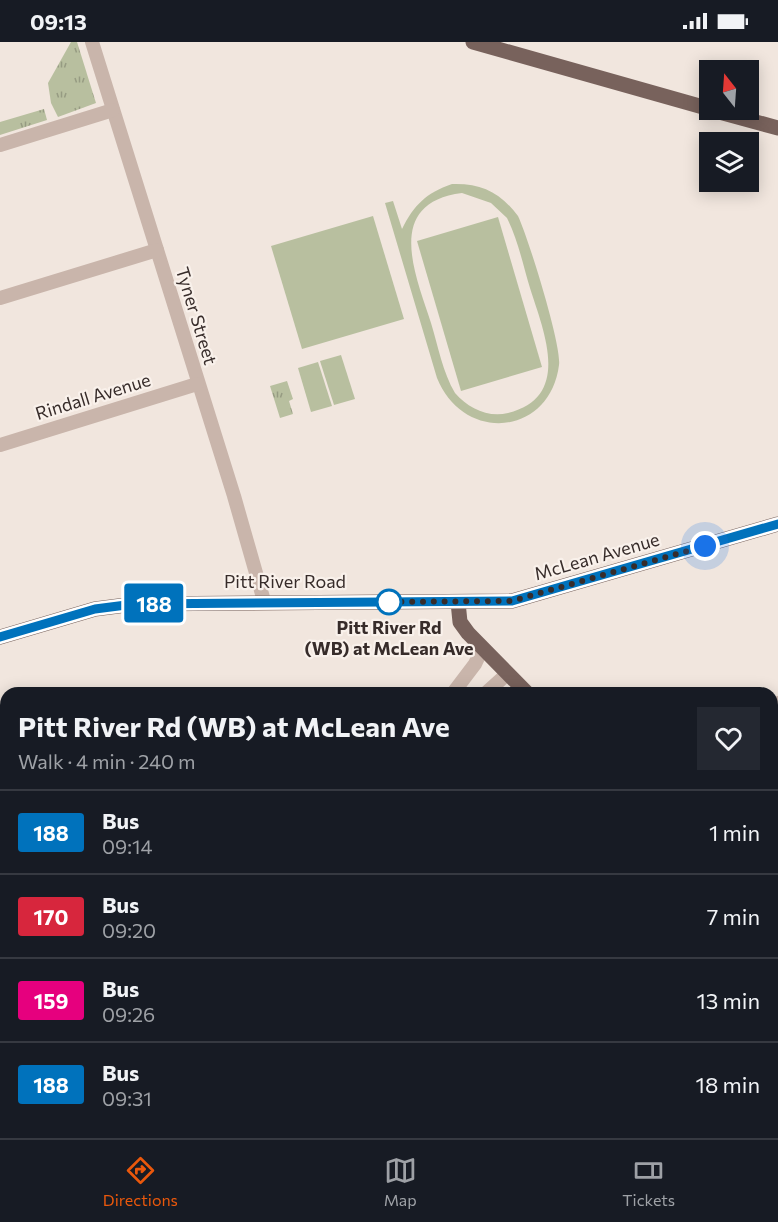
<!DOCTYPE html>
<meta charset="utf-8">
<style>
:root{--surface:#171b24;--page:#242831;--text:#f1f3f6;--muted:#9ea1a6;--line:#363941;--accent:#ea580c}
body{margin:0;font-family:Commissioner,sans-serif;background:var(--page);color:var(--text);height:100vh;display:flex;flex-direction:column;font-size:22px;white-space:nowrap}
*{box-sizing:border-box;margin:0}
p{font-size:20px;color:var(--muted)}
.icon{flex:none;width:33px;height:33px;fill:none;stroke:currentColor;stroke-width:2;stroke-linecap:round;stroke-linejoin:round}
.map{position:relative;flex:1;overflow:hidden}
.drawer{position:absolute;left:0px;top:645px;width:778px;height:452px;display:flex;flex-direction:column;background:var(--surface);border-radius:18px 18px 0 0;box-shadow:0 3px 15px #0003}
.drawer>*{flex:none}
.badge{padding:0 12px;border-radius:4px;font-size:21px;line-height:39px}
.needle{width:39px;rotate:343deg}
.buttons{position:absolute;left:699px;top:18px;display:grid;gap:12px}
.buttons a{display:grid;place-items:center;width:60px;height:60px;border-radius:0px;background:var(--surface);box-shadow:0 3px 15px #0003;font-size:30px}
.you{position:absolute;width:30px;height:30px;margin:-15px;border:4px solid #fff;border-radius:50%;background:#1a73e8;box-shadow:0 0 0 9px #1a73e833}
.map>.badge{position:absolute;translate:-50% -50%;box-shadow:0 0 0 3px #fff}
.round{display:grid;place-items:center;flex:none;width:63px;height:63px;border-radius:0px;background:var(--page)}
.summary{display:flex;align-items:center;justify-content:space-between;height:102px;padding:0 18px}
h1{font-size:28px;font-weight:700;line-height:45px}
ul{padding:0;list-style:none}
li{display:flex;align-items:center;gap:18px;height:84px;padding:0 18px;border-top:2px solid var(--line)}
li div{flex:1}
li b{display:block;font-size:22px}
li em{font-style:normal}
li .badge{min-width:66px;font-weight:700;text-align:center}
.status{display:flex;justify-content:space-between;align-items:center;height:42px;padding:0 30px;background:var(--surface);direction:ltr}
.status svg{height:16px;fill:currentColor}
.tab-bar{display:flex;justify-content:space-around;align-items:center;height:84px;border-top:2px solid var(--line);background:var(--surface);font-size:16px;color:var(--muted)}
.tab-bar a{display:grid;justify-items:center;gap:3px}
.tab-bar .active{color:var(--accent)}
.map>svg:first-child{display:block}
.grass{fill:url(#grass-tufts)}
.pitch{fill:#b8bf9f;fill-rule:evenodd}
.lines{fill:none;stroke-linecap:round;stroke-linejoin:round}
.minor{stroke:#c9b5ab;stroke-width:14}
.major{stroke:#78625c;stroke-width:15}
.line-casing{stroke:#fff;stroke-width:14}
.line{stroke:#0072bc;stroke-width:9}
.walk{stroke:#372c2a;stroke-width:6;stroke-dasharray:0 10.8}
.stop-dot{fill:#fff;stroke:#0072bc;stroke-width:3}
.labels{text-anchor:middle;stroke-width:4.5;stroke-linejoin:round;paint-order:stroke}
.street-label{font-size:18px;fill:#372c2a;stroke:#f9f1eb}
.stop-label{font-size:18px;font-weight:bold;fill:#372c2a;stroke:#f9f1eb}
</style>
<div class="status"><b>09:13</b><svg viewBox="0 0 49 12"><path d="M0 12V9h3v3zM5 12V6h3v6zM10 12V3h3v9zM15 12V0h3v12zM26 1h20v11H26zM47 4h2v5h-2z"/></svg></div>
<div class="map">
<svg width="778" height="1096" viewBox="0 0 778 1096">
<defs>
<pattern id="grass-tufts" width="24" height="20" patternUnits="userSpaceOnUse" patternTransform="scale(1.5)"><rect width="24" height="20" fill="#b8bf9f"/><path d="M3 7l-1-3M5 7V3M7 7l1-3M15 17l-1-3M17 17v-4M19 17l1-3" fill="none" stroke="#969b82"/></pattern>
</defs>
<rect width="100%" height="100%" fill="#f1e6de"/>
<g class="grass">
<polygon points="71,0 77,0 96,61 58,75 51,61 48,41"/>
<polygon points="44,67 47,78 0,93 0,80"/>
<polygon points="287,339 293,357 289,359 293,372 280,376 270,344"/>
</g>
<g class="pitch">
<path d="M 452,142 C 481,141 500,150 518,174 C 528,195 562,304 559,323 C 550,394 464,402 437,336 L 385,161 L 393,159 L 402,187 C 414,163 426,151 452,142 ZM 462,151 L 491,161 L 507,176 C 518,198 523,223 530,246 C 543,288 573,355 508,371 C 488,376 468,366 455,351 C 443,331 438,304 431,281 C 416,234 383,161 462,151 Z"/>
<polygon points="373,174 404,277 302,307 271,204"/>
<polygon points="498,175 542,325 461,349 417,199"/>
<polygon points="341,313 355,357 334,363 320,319"/>
<polygon points="318,320 332,364 311,370 298,326"/>
</g>
<g class="lines">
<g class="minor">
<polyline points="92,0 234,454 264,559"/>
<polyline points="0,103 113,68"/>
<polyline points="0,256 157,208"/>
<polyline points="0,403 197,342"/>
<polyline points="453,651 475,622 482,607"/>
<polyline points="486,651 507,632"/>
<polyline points="772,663 778,661"/>
<polyline points="0,802 6,801"/>
<polyline points="772,839 778,837"/>
<polyline points="772,1001 778,999"/>
<polyline points="336,1090 337,1096"/>
<polyline points="482,1090 483,1096"/>
<polyline points="57,1096 58,1090"/>
<polyline points="181,1096 181,1090"/>
<polyline points="500,1096 518,1090"/>
</g>
<g class="major">
<polyline points="473,0 710,67"/>
<polyline points="712,68 778,86"/>
<polyline points="458,560 460,580 468,591 527,651"/>
<polyline points="0,595 95,567 134,562 512,559 778,482"/>
<polyline points="772,1066 778,1078"/>
</g>
</g>
<g class="lines">
<defs>
<polyline id="line" points="0,595 95,567 134,562 512,559 778,482"/>
</defs>
<use href="#line" class="line-casing"/>
<use href="#line" class="line"/>
<polyline class="walk" points="389,560 379,560 512,559 705,504"/>
</g>
<circle class="stop-dot" cx="389" cy="560" r="12"/>
<g class="labels">
<g class="street-label">
<text transform="translate(196 274) rotate(73)" y="6">Tyner Street</text>
<text transform="translate(93 355) rotate(-17)" y="6">Rindall Avenue</text>
<text transform="translate(597 515) rotate(-16)" y="6">McLean Avenue</text>
<text x="285" y="546">Pitt River Road</text>
</g>
<g class="stop-label">
<text x="389" y="592">Pitt River Rd<tspan x="389" dy="21">(WB) at McLean Ave</tspan></text>
</g>
</g>
</svg>
<div class="buttons">
<a><svg class="needle" viewBox="-14 -14 28 28"><path d="M0-13l5 13h-10z" fill="#e53935"/><path d="M0 13l5-13h-10z" fill="#9ea1a6"/></svg></a>
<a><svg class="icon" aria-label="layers" viewBox="0 0 24 24"><path d="M12 4l9 5-9 5-9-5zM3 14l9 5 9-5"/></svg></a>
</div>
<div class="you" style="left:705px;top:504px"></div>
<b class="badge" style="left:154px;top:561px;background:#0072bc;color:#fff">188</b>
<section class="drawer">
<div class="summary"><div><h1>Pitt River Rd (WB) at McLean Ave</h1><p>Walk · 4 min · 240 m</p></div><a class="round"><svg class="icon" aria-label="heart" viewBox="0 0 24 24"><path d="M12 20l-8-8c-3-5 5-10 8-4 3-6 11-1 8 4z"/></svg></a></div>
<ul>
<li><span class="badge" style="background:#0072bc;color:#fff">188</span><div><b>Bus</b><p>09:14</p></div><em>1 min</em></li>
<li><span class="badge" style="background:#d7263d;color:#fff">170</span><div><b>Bus</b><p>09:20</p></div><em>7 min</em></li>
<li><span class="badge" style="background:#e6007e;color:#fff">159</span><div><b>Bus</b><p>09:26</p></div><em>13 min</em></li>
<li><span class="badge" style="background:#0072bc;color:#fff">188</span><div><b>Bus</b><p>09:31</p></div><em>18 min</em></li>
</ul>
</section>
</div>
<nav class="tab-bar">
<a class="active"><svg class="icon" aria-label="directions" viewBox="0 0 24 24"><path d="M12 3l9 9-9 9-9-9zM9 14v-3h6M13 9l2 2-2 2"/></svg>Directions</a>
<a><svg class="icon" aria-label="map" viewBox="0 0 24 24"><path d="M3 6l6-2 6 2 6-2v14l-6 2-6-2-6 2zM9 4v14M15 6v14"/></svg>Map</a>
<a><svg class="icon" aria-label="tickets" viewBox="0 0 24 24"><path d="M3 7h18v10H3zM15 7v10"/></svg>Tickets</a>
</nav>
